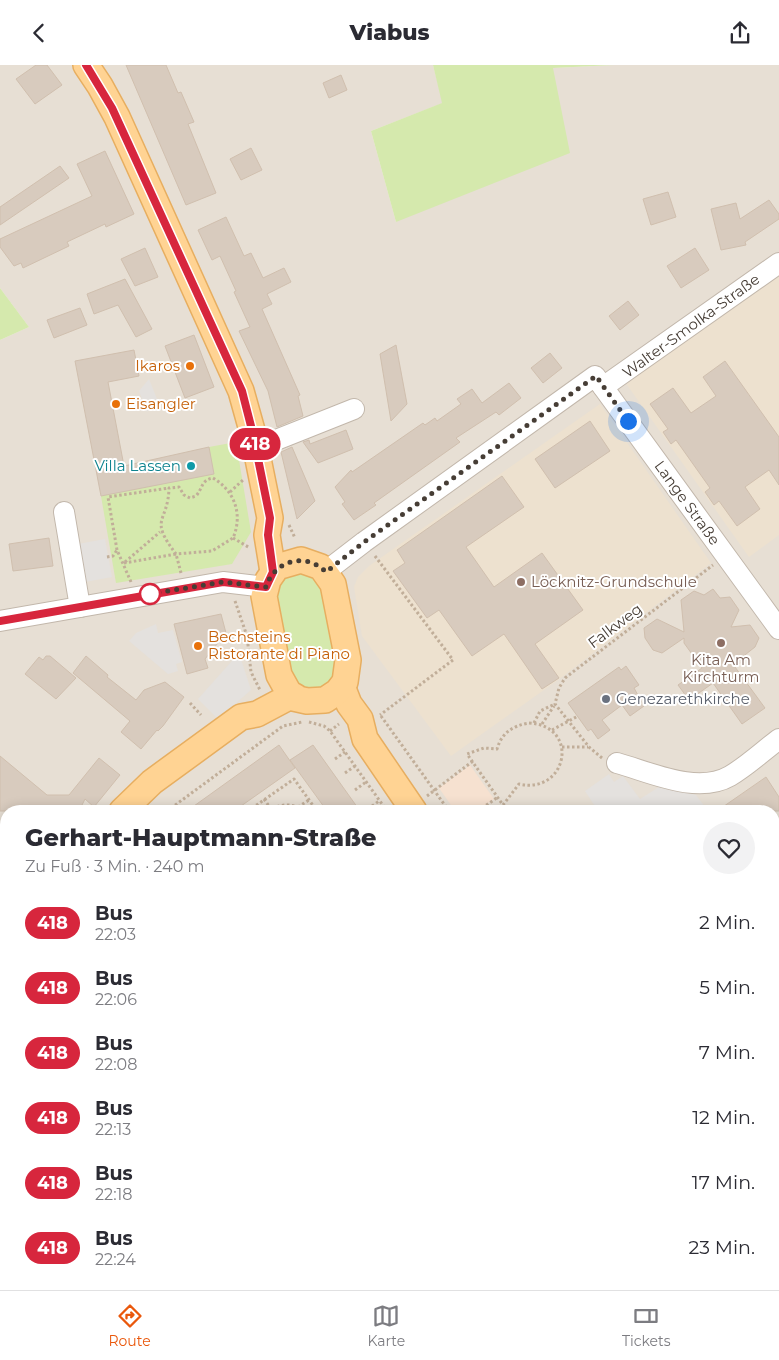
<!DOCTYPE html>
<html lang="de">
<meta charset="utf-8">
<style>
:root{--surface:#fff;--page:#f2f2f3;--text:#2b2b33;--muted:#7c7c81;--line:#e1e1e2;--accent:#ea580c}
body{margin:0;font-family:Montserrat,sans-serif;background:var(--page);color:var(--text);height:100vh;display:flex;flex-direction:column;font-size:19px;white-space:nowrap}
*{box-sizing:border-box;margin:0}
p{font-size:16px;color:var(--muted)}
.icon{flex:none;width:28px;height:28px;fill:none;stroke:currentColor;stroke-width:2;stroke-linecap:round;stroke-linejoin:round}
.map{position:relative;flex:1;overflow:hidden}
.panel{position:absolute;left:0px;top:740px;width:780px;height:485px;display:flex;flex-direction:column;background:var(--surface);border-radius:20px 20px 0 0;box-shadow:0 2px 12px #0003}
.panel>*{flex:none}
.badge{padding:0 10px;border-radius:16px;font-size:18px;line-height:32px}
.you{position:absolute;width:25px;height:25px;margin:-12px;border:4px solid #fff;border-radius:50%;background:#1a73e8;box-shadow:0 0 0 8px #1a73e833}
.map>.badge{position:absolute;translate:-50% -50%;box-shadow:0 0 0 2px #fff}
.round{display:grid;place-items:center;flex:none;width:52px;height:52px;border-radius:26px;background:var(--page)}
.overview{display:flex;align-items:center;justify-content:space-between;height:85px;padding:0 25px}
h1{font-size:24px;font-weight:800;line-height:38px}
ul{padding:0;list-style:none}
li{display:flex;align-items:center;gap:15px;height:65px;padding:0 25px}
li div{flex:1}
li b{display:block;font-size:19px}
li em{font-style:normal}
li .badge{min-width:55px;font-weight:700;text-align:center}
header{display:flex;justify-content:space-between;align-items:center;height:65px;padding:0 25px;background:var(--surface);font-size:22px;font-weight:800}
.dock{display:flex;justify-content:space-around;align-items:center;height:70px;border-top:1px solid var(--line);background:var(--surface);font-size:14px;color:var(--muted)}
.dock a{display:grid;justify-items:center;gap:2px}
.dock .active{color:var(--accent)}
.map>svg:first-child{display:block}
.residential{fill:#e7dfd4;fill-rule:evenodd}
.commercial{fill:#f6e1d0}
.education{fill:#ede1cf}
.green{fill:#d5e9ad}
.parking{fill:#e4e1de}
.building{fill:#d8cbbe;stroke:#d0bfae}
.lines{fill:none;stroke-linecap:round;stroke-linejoin:round}
.minor-casing{stroke:#c2b7ab;stroke-width:22}
.major-casing{stroke:#e7ae60;stroke-width:28}
.path{stroke:#c1ae99;stroke-width:3;stroke-dasharray:2.5 2.5;stroke-linecap:butt}
.minor{stroke:#fff;stroke-width:20}
.major{stroke:#ffd393;stroke-width:25}
.line-casing{stroke:#fff;stroke-width:11}
.line{stroke:#d7263d;stroke-width:8}
.walk{stroke:#463d35;stroke-width:5;stroke-dasharray:0 9}
.food-dot{fill:#e8710a;stroke:#fff;stroke-width:2}
.culture-dot{fill:#0f9aa8;stroke:#fff;stroke-width:2}
.education-dot{fill:#8d6e63;stroke:#fff;stroke-width:2}
.stop-dot{fill:#fff;stroke:#d7263d;stroke-width:2.5}
.worship-dot{fill:#6b7280;stroke:#fff;stroke-width:2}
.labels{text-anchor:middle;stroke-width:4;stroke-linejoin:round;paint-order:stroke}
.street-label{font-size:15px;fill:#463d35;stroke:#fff}
.food-label{font-size:15px;fill:#c56008;stroke:#fff;text-anchor:start}
.culture-label{font-size:15px;fill:#0d838f;stroke:#fff;text-anchor:end}
.education-label{font-size:15px;fill:#785e54;stroke:#fff;text-anchor:start}
.worship-label{font-size:15px;fill:#5b616d;stroke:#fff;text-anchor:start}
</style>
<header><svg class="icon" aria-label="back" viewBox="0 0 24 24"><path d="M15 5l-7 7 7 7"/></svg>Viabus<svg class="icon" aria-label="share" viewBox="0 0 24 24"><path d="M12 15V3M7 8l5-5 5 5M5 13v7h14v-7"/></svg></header>
<div class="map">
<svg width="779" height="1225" viewBox="0 0 779 1225">
<rect width="100%" height="100%" fill="#f3eee6"/>
<path class="residential" d="M 0,0 L 433,0 L 443,38 L 371,66 L 396,157 L 553,3 L 614,0 L 779,0 L 779,1225 L 0,1225 L 0,275 L 29,262 L 0,223 ZM 6,746 L 774,746 L 774,1219 L 6,1219 Z"/>
<polygon class="commercial" points="470,700 494,734 478,746 455,746 439,723"/>
<g class="education">
<polygon points="779,206 779,470 749,492 625,317"/>
<polygon points="600,339 711,498 558,615 451,691 362,571 354,522 358,512 369,501"/>
</g>
<g class="green">
<polygon points="433,0 614,0 553,3 570,88 396,157 371,66 442,38"/>
<polygon points="0,223 29,262 0,275"/>
<polygon points="236,377 251,467 232,499 116,518 101,431 209,382"/>
<polygon points="306,506 322,518 338,599 334,618 309,628 292,615 275,524 287,509"/>
</g>
<g class="parking">
<polygon points="149,314 157,334 147,347 139,326"/>
<polygon points="105,474 112,512 85,517 78,479"/>
<polygon points="156,559 158,568 173,565 182,597 176,599 178,606 168,609 129,576 136,568"/>
<polygon points="239,588 251,625 218,654 198,634"/>
<polygon points="609,709 614,717 623,711 640,734 662,720 696,730 708,746 598,746 585,726"/>
</g>
<g class="building">
<polygon points="36,0 47,0 62,20 35,39 16,14"/>
<polygon points="126,0 166,0 178,28 181,27 194,57 188,59 216,128 186,140"/>
<polygon points="341,10 347,25 329,33 323,18"/>
<polygon points="251,83 262,105 241,115 230,94"/>
<polygon points="105,86 134,149 106,162 105,159 67,177 69,181 23,203 21,198 14,201 0,182 0,174 92,131 77,99"/>
<polygon points="60,101 69,113 0,160 0,142"/>
<polygon points="668,127 676,152 651,160 643,134"/>
<polygon points="769,135 779,149 779,154 745,177 746,180 721,185 711,144 736,138 740,154"/>
<polygon points="226,152 244,191 251,188 263,213 284,203 291,217 267,229 272,239 262,244 300,330 298,331 303,351 277,362 268,326 239,266 250,262 234,227 236,226 220,191 212,195 198,165"/>
<polygon points="145,183 158,212 135,221 121,194"/>
<polygon points="695,183 709,205 681,223 667,201"/>
<polygon points="125,214 152,264 136,272 118,240 94,249 87,229"/>
<polygon points="628,236 639,250 620,265 609,251"/>
<polygon points="80,243 87,260 54,273 47,255"/>
<polygon points="194,270 214,322 185,333 165,281"/>
<polygon points="396,280 407,339 391,356 380,289"/>
<polygon points="134,285 139,311 108,317 124,401 209,382 214,409 101,431 75,296"/>
<polygon points="550,288 562,303 543,318 531,303"/>
<polygon points="725,296 779,372 779,420 769,405 745,422 760,444 737,461 719,436 714,440 705,427 710,423 676,375 671,379 663,367 668,364 650,339 673,323 691,348 716,331 703,312"/>
<polygon points="509,318 521,333 499,350 496,347 456,373 460,377 374,438 376,440 354,455 342,439 345,437 335,422 351,405 352,407 423,358 425,360 435,353 437,356 461,339 457,334 472,324 482,338"/>
<polygon points="590,356 610,386 555,423 535,394"/>
<polygon points="346,365 353,384 318,398 303,377 309,375 310,379"/>
<polygon points="292,382 315,436 297,454 281,387"/>
<polygon points="502,411 524,442 466,482 494,522 542,488 583,545 535,579 559,613 542,624 504,569 472,591 439,545 427,553 393,506 405,498 397,485"/>
<polygon points="49,473 53,501 13,506 9,479"/>
<polygon points="713,524 720,533 730,532 739,545 731,562 750,560 759,573 755,582 741,593 743,596 735,602 765,643 742,659 713,618 689,635 678,620 702,603 684,578 684,573 662,588 653,585 645,573 644,563 657,554 684,567 681,535 694,526 704,530"/>
<polygon points="221,549 226,568 205,594 208,603 187,609 174,559"/>
<polygon points="46,591 50,591 76,613 56,634 25,609 39,592 43,595"/>
<polygon points="86,591 108,610 107,612 136,635 144,625 165,617 184,632 163,661 158,666 157,665 141,684 121,667 130,656 73,608"/>
<polygon points="626,601 639,620 634,623 644,641 630,651 622,640 602,655 610,665 598,674 591,664 588,666 568,638 619,602 621,605"/>
<polygon points="279,680 295,703 234,746 187,746"/>
<polygon points="313,680 360,746 327,746 290,695"/>
<polygon points="0,691 47,730 69,730 99,693 120,710 94,742 85,734 79,746 0,746"/>
<polygon points="766,712 779,732 779,746 717,746"/>
</g>
<g class="lines">
<defs>
<g id="minor">
<polyline points="603,322 779,198"/>
<polyline points="256,383 354,344"/>
<polyline points="64,447 80,542"/>
<polyline points="325,507 364,477 595,311 779,564"/>
<polyline points="0,556 223,517 265,522"/>
<path d="M 617,698 C 650,707 697,730 730,711 C 747,701 763,686 779,674"/>
<polyline points="774,926 779,922"/>
<polyline points="0,1024 6,1028"/>
<polyline points="348,1219 359,1225"/>
<polyline points="590,1219 595,1225"/>
<polyline points="387,1225 395,1219"/>
<polyline points="711,1225 720,1219"/>
</g>
<g id="major">
<polyline points="86,0 100,21 117,52 241,326 253,369 270,453 267,470 273,507"/>
<polyline points="342,621 349,639 360,654 365,674 414,746"/>
<polyline points="122,746 152,717 241,652 257,649 289,632 307,636 325,635 337,627 345,617 348,595 333,519 321,502 301,495 277,502 268,515 264,531 279,610 289,628 296,632"/>
<polyline points="0,892 6,884"/>
</g>
</defs>
<use href="#minor" class="minor-casing"/>
<use href="#major" class="major-casing"/>
<g class="path">
<path d="M 213,413 C 235,426 243,450 233,473 L 212,486 L 176,489 C 148,452 168,459 169,423 L 179,422 L 184,430 L 190,433 L 196,431 C 203,423 201,415 213,413 Z"/>
<polyline points="230,427 243,415"/>
<polyline points="289,460 295,473"/>
<polyline points="233,473 250,483"/>
<polyline points="375,491 453,595 380,650"/>
<polyline points="107,492 113,491 117,485"/>
<polyline points="125,497 160,467"/>
<polyline points="124,498 176,489 181,508"/>
<polyline points="131,517 117,485 108,432 169,423"/>
<polyline points="235,536 247,571 251,607 260,625"/>
<polyline points="190,638 201,650"/>
<polyline points="381,651 449,746"/>
<polyline points="309,657 324,661 330,666 387,746"/>
<path d="M 529,658 C 581,661 567,730 519,719 L 503,740 L 467,689 L 484,683 L 497,684 C 502,667 513,661 529,658 Z"/>
<polyline points="534,658 540,646 555,639"/>
<polyline points="542,659 554,641"/>
<polyline points="552,665 578,651"/>
<polyline points="330,666 339,659"/>
<polyline points="562,682 588,682"/>
<polyline points="602,693 589,682 555,639 559,623 565,613 713,500"/>
<polyline points="335,694 345,687"/>
<polyline points="345,708 355,701"/>
<polyline points="355,725 366,717"/>
<polyline points="427,731 473,696"/>
<polyline points="264,734 271,744"/>
<polyline points="298,742 309,735"/>
<polyline points="368,744 379,736"/>
<polyline points="167,746 283,661 302,657"/>
<polyline points="248,746 294,714 317,746"/>
<path d="M 268,746 C 278,740 293,736 301,746"/>
<polyline points="478,746 498,732"/>
<polyline points="0,923 6,915"/>
<polyline points="774,967 779,964"/>
<polyline points="774,1180 779,1176"/>
<polyline points="774,1207 779,1214"/>
<polyline points="774,1207 779,1204"/>
<polyline points="443,1219 447,1225"/>
<polyline points="421,1225 430,1219"/>
</g>
<use href="#minor" class="minor"/>
<use href="#major" class="major"/>
</g>
<g class="lines">
<defs>
<polyline id="line" points="0,556 223,517 266,522 273,507 268,470 270,453 253,369 242,326 112,43 86,0"/>
</defs>
<use href="#line" class="line-casing"/>
<use href="#line" class="line"/>
<path class="walk" d="M 150,529 L 223,517 L 266,522 C 274,496 305,486 326,507 L 364,477 L 596,311 L 628,356"/>
</g>
<g class="food-dot">
<circle cx="190" cy="301" r="5"/>
<circle cx="116" cy="339" r="5"/>
<circle cx="198" cy="581" r="5"/>
</g>
<circle class="culture-dot" cx="191" cy="401" r="5"/>
<g class="education-dot">
<circle cx="521" cy="517" r="5"/>
<circle cx="721" cy="578" r="5"/>
</g>
<circle class="stop-dot" cx="150" cy="529" r="10"/>
<circle class="worship-dot" cx="606" cy="634" r="5"/>
<g class="labels">
<g class="street-label">
<text transform="translate(691 261) rotate(-36)" y="5">Walter-Smolka-Straße</text>
<text transform="translate(687 438) rotate(54)" y="5">Lange Straße</text>
<text transform="translate(615 561) rotate(-37)" y="5">Falkweg</text>
</g>
<g class="food-label">
<text x="180" y="306" text-anchor="end">Ikaros</text>
<text x="126" y="344">Eisangler</text>
<text x="208" y="577">Bechsteins<tspan x="208" dy="17">Ristorante di Piano</tspan></text>
</g>
<g class="culture-label">
<text x="181" y="406">Villa Lassen</text>
</g>
<g class="education-label">
<text x="531" y="522">Löcknitz-Grundschule</text>
<text x="721" y="600" text-anchor="middle">Kita Am<tspan x="721" dy="17">Kirchturm</tspan></text>
</g>
<g class="worship-label">
<text x="616" y="639">Genezarethkirche</text>
</g>
</g>
</svg>
<div class="you" style="left:628px;top:356px"></div>
<b class="badge" style="left:255px;top:379px;background:#d7263d;color:#fff">418</b>
<section class="panel">
<div class="overview"><div><h1>Gerhart-Hauptmann-Straße</h1><p>Zu Fuß · 3 Min. · 240 m</p></div><a class="round"><svg class="icon" aria-label="heart" viewBox="0 0 24 24"><path d="M12 20l-8-8c-3-5 5-10 8-4 3-6 11-1 8 4z"/></svg></a></div>
<ul>
<li><span class="badge" style="background:#d7263d;color:#fff">418</span><div><b>Bus</b><p>22:03</p></div><em>2 Min.</em></li>
<li><span class="badge" style="background:#d7263d;color:#fff">418</span><div><b>Bus</b><p>22:06</p></div><em>5 Min.</em></li>
<li><span class="badge" style="background:#d7263d;color:#fff">418</span><div><b>Bus</b><p>22:08</p></div><em>7 Min.</em></li>
<li><span class="badge" style="background:#d7263d;color:#fff">418</span><div><b>Bus</b><p>22:13</p></div><em>12 Min.</em></li>
<li><span class="badge" style="background:#d7263d;color:#fff">418</span><div><b>Bus</b><p>22:18</p></div><em>17 Min.</em></li>
<li><span class="badge" style="background:#d7263d;color:#fff">418</span><div><b>Bus</b><p>22:24</p></div><em>23 Min.</em></li>
</ul>
</section>
</div>
<nav class="dock">
<a class="active"><svg class="icon" aria-label="directions" viewBox="0 0 24 24"><path d="M12 3l9 9-9 9-9-9zM9 14v-3h6M13 9l2 2-2 2"/></svg>Route</a>
<a><svg class="icon" aria-label="map" viewBox="0 0 24 24"><path d="M3 6l6-2 6 2 6-2v14l-6 2-6-2-6 2zM9 4v14M15 6v14"/></svg>Karte</a>
<a><svg class="icon" aria-label="tickets" viewBox="0 0 24 24"><path d="M3 7h18v10H3zM15 7v10"/></svg>Tickets</a>
</nav>
